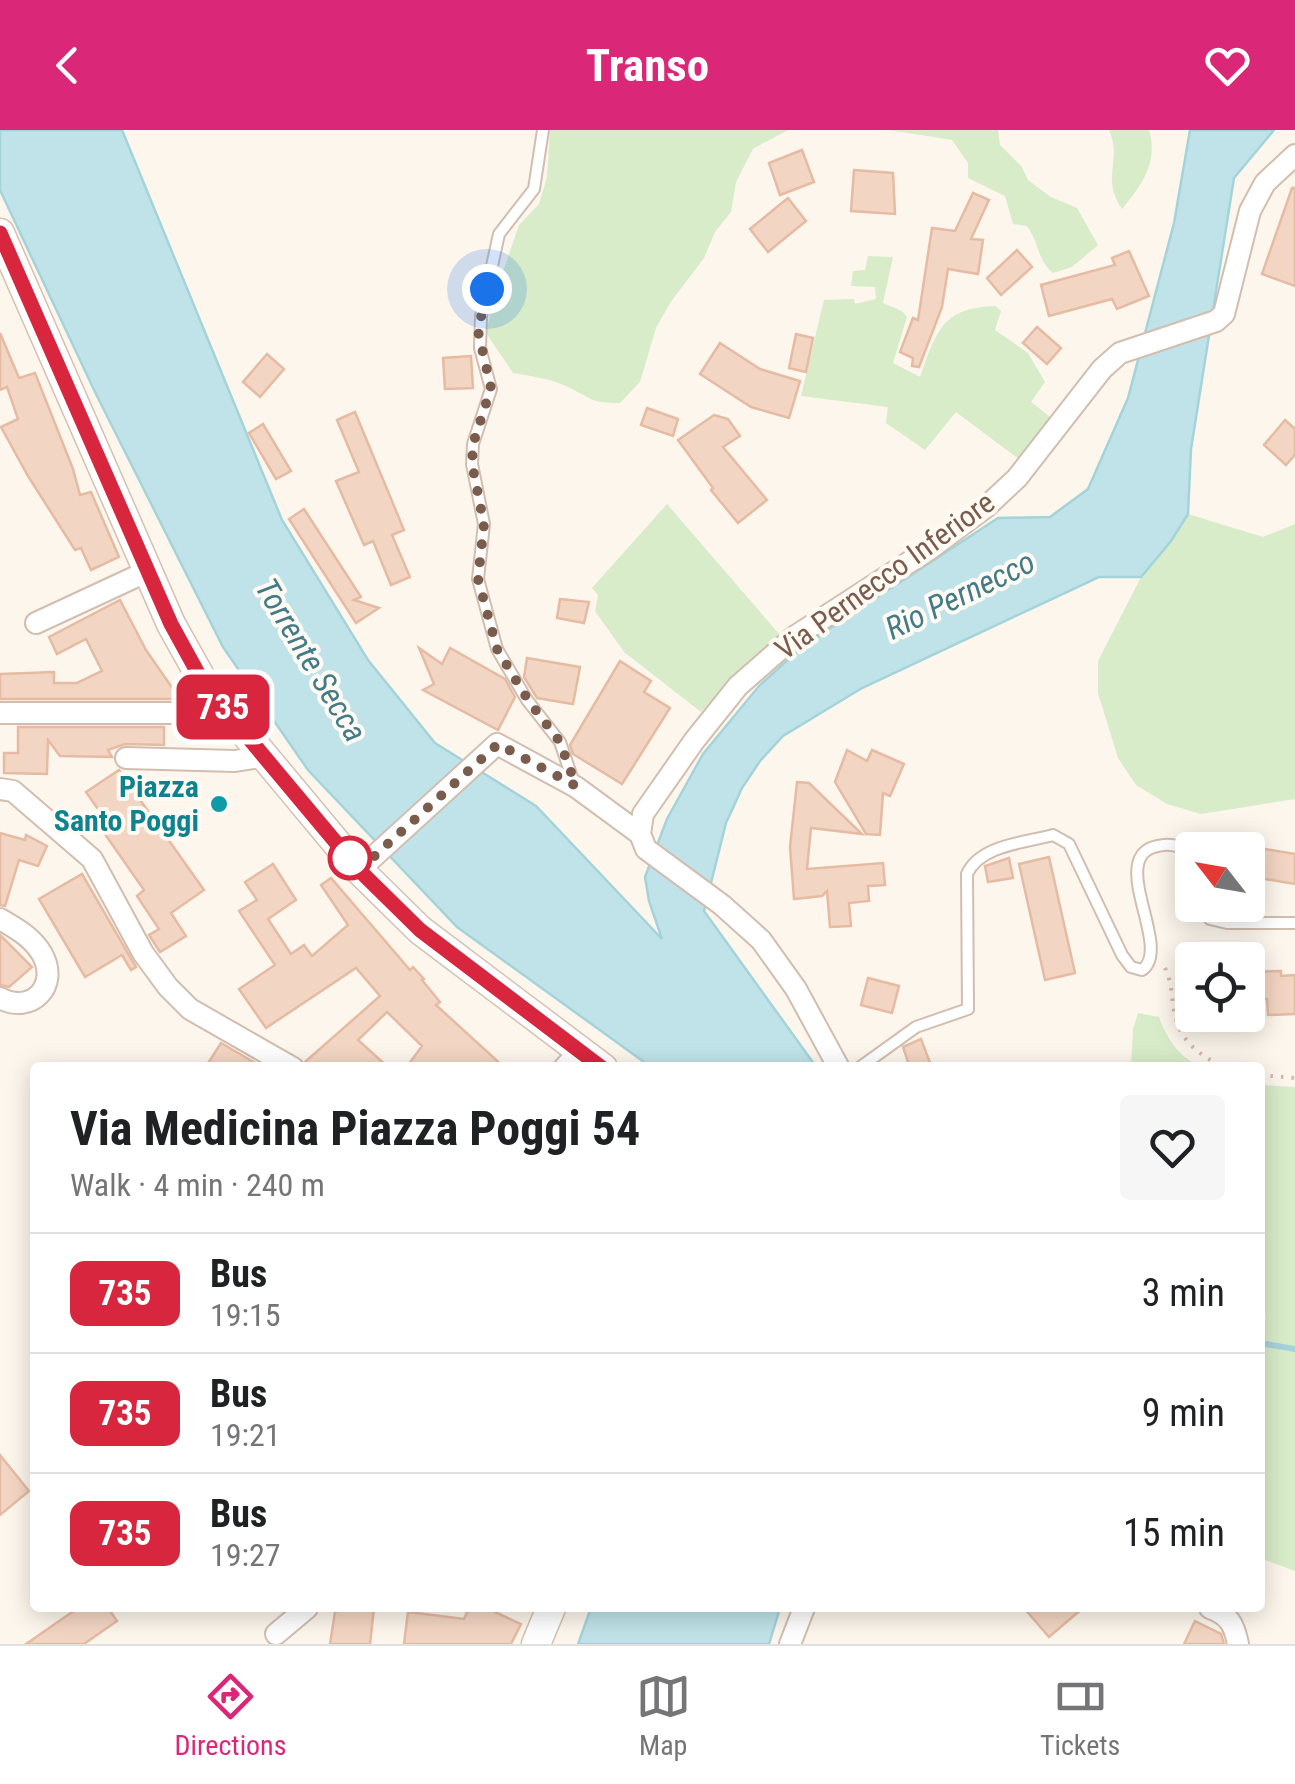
<!DOCTYPE html>
<meta charset="utf-8">
<style>
:root{--surface:#fff;--page:#f6f6f6;--text:#202124;--muted:#757577;--line:#e0e0e0;--accent:#db2777}
body{margin:0;font-family:"Roboto Condensed",sans-serif;background:var(--page);color:var(--text);height:100vh;display:flex;flex-direction:column;font-size:38px;white-space:nowrap}
*{box-sizing:border-box;margin:0}
p{font-size:32px;color:var(--muted)}
.icon{flex:none;width:55px;height:55px;fill:none;stroke:currentColor;stroke-width:2;stroke-linecap:round;stroke-linejoin:round}
.map{position:relative;flex:1;overflow:hidden}
.drawer{position:absolute;left:30px;top:932px;width:1235px;height:550px;display:flex;flex-direction:column;background:var(--surface);border-radius:10px;box-shadow:0 5px 25px #0003}
.drawer>*{flex:none}
.badge{padding:0 20px;border-radius:15px;font-size:35px;line-height:65px}
.needle{width:65px;rotate:301deg}
.controls{position:absolute;left:1175px;top:702px;display:grid;gap:20px}
.controls a{display:grid;place-items:center;width:90px;height:90px;border-radius:10px;background:var(--surface);box-shadow:0 5px 25px #0003;font-size:50px}
.you{position:absolute;width:50px;height:50px;margin:-25px;border:8px solid #fff;border-radius:50%;background:#1a73e8;box-shadow:0 0 0 15px #1a73e833}
.map>.badge{position:absolute;translate:-50% -50%;box-shadow:0 0 0 5px #fff}
.round{display:grid;place-items:center;flex:none;width:105px;height:105px;border-radius:10px;background:var(--page)}
.overview{display:flex;align-items:center;justify-content:space-between;height:170px;padding:0 40px}
h1{font-size:48px;font-weight:700;line-height:75px}
ul{padding:0;list-style:none}
li{display:flex;align-items:center;gap:30px;height:120px;padding:0 40px;border-top:2px solid var(--line)}
li div{flex:1}
li b{display:block;font-size:38px}
li em{font-style:normal}
li .badge{min-width:110px;font-weight:700;text-align:center}
header{display:flex;justify-content:space-between;align-items:center;height:130px;padding:0 40px;background:var(--accent);color:#fff;font-size:45px;font-weight:700}
.tab-bar{display:flex;justify-content:space-around;align-items:center;height:140px;border-top:2px solid var(--line);background:var(--surface);font-size:28px;color:var(--muted)}
.tab-bar a{display:grid;justify-items:center;gap:5px}
.tab-bar .selected{color:var(--accent)}
.map>svg:first-child{display:block}
.green{fill:#d8ecc9}
.water{fill:#bfe3e8;stroke:#a5d3da;stroke-width:2.5}
.lines{fill:none;stroke-linecap:round;stroke-linejoin:round}
.stream{stroke:#a5d3da;stroke-width:6}
.building{fill:#f3d5c3;stroke:#e6bba3;stroke-width:2.5}
.service-casing{stroke:#d1beb0;stroke-width:14}
.minor-casing{stroke:#d1beb0;stroke-width:24}
.secondary-casing{stroke:#d6c0b0;stroke-width:31}
.path{stroke:#d9b8a5;stroke-width:4;stroke-dasharray:2.5 8;stroke-linecap:butt}
.service{stroke:#fff;stroke-width:10}
.minor{stroke:#fff;stroke-width:20}
.secondary{stroke:#fff;stroke-width:28}
.line-casing{stroke:#fff;stroke-width:22}
.line{stroke:#d7263d;stroke-width:15}
.walk{stroke:#7a5c4d;stroke-width:10;stroke-dasharray:0 18}
.culture-dot{fill:#0f9aa8;stroke:#fffaf3;stroke-width:4}
.stop-dot{fill:#fff;stroke:#d7263d;stroke-width:5}
.labels{text-anchor:middle;stroke-width:8;stroke-linejoin:round;paint-order:stroke}
.street-label{font-size:30px;fill:#7a5c4d;stroke:#fffaf3}
.culture-label{font-size:30px;font-weight:bold;fill:#0d838f;stroke:#fffaf3;text-anchor:end}
.water-label{font-size:32px;font-style:italic;fill:#437c86;stroke:#fffaf3}
</style>
<header><svg class="icon" aria-label="back" viewBox="0 0 24 24"><path d="M15 5l-7 7 7 7"/></svg>Transo<svg class="icon" aria-label="heart" viewBox="0 0 24 24"><path d="M12 20l-8-8c-3-5 5-10 8-4 3-6 11-1 8 4z"/></svg></header>
<div class="map">
<svg width="1295" height="1514" viewBox="0 0 1295 1514">
<rect width="100%" height="100%" fill="#fdf6ec"/>
<g class="green">
<path d="M 550,0 L 788,0 L 753,19 L 736,52 L 731,82 L 715,102 L 704,128 L 670,173 L 656,198 L 640,252 L 620,273 C 588,273 594,269 568,257 C 551,249 532,246 513,243 L 486,203 L 494,168 L 519,95 L 539,74 L 547,47 Z"/>
<path d="M 889,0 L 998,0 L 1000,15 L 1022,37 L 1028,50 L 1051,67 L 1077,78 L 1098,115 L 1072,137 L 1053,143 C 1037,130 1039,112 1027,96 L 1013,94 L 1005,66 L 968,48 L 968,33 L 952,10 Z"/>
<path d="M 1109,0 L 1149,0 C 1159,32 1141,56 1122,79 C 1100,46 1123,32 1109,0 Z"/>
<path d="M 868,126 L 893,127 L 883,173 L 902,181 L 907,187 L 893,233 L 920,247 C 937,201 941,178 996,176 L 1001,181 L 995,200 L 1028,223 L 1045,252 L 1031,272 L 1054,290 L 1020,330 L 956,282 L 925,320 L 886,293 L 888,277 L 801,266 L 824,170 L 854,169 L 855,174 L 876,169 L 875,157 L 851,156 L 853,141 L 865,140 Z"/>
<polygon points="667,374 780,505 731,548 701,582 624,522 595,481 598,465 592,458"/>
<polygon points="1188,384 1263,407 1295,394 1295,669 1201,684 1167,674 1136,655 1118,628 1098,563 1098,531 1141,447 1171,411"/>
<path d="M 1138,883 L 1159,887 C 1168,911 1178,925 1200,937 L 1131,937 L 1133,899 Z"/>
<polygon points="1260,955 1295,957 1295,1441 1260,1428 1260,1212 1266,1187 1260,1170"/>
</g>
<g class="water">
<polygon points="0,0 122,0 282,390 368,530 435,613 536,676 662,809 649,771 645,747 667,689 703,624 759,556 803,516 998,388 1050,387 1088,359 1128,268 1174,93 1190,0 1274,0 1234,48 1191,319 1188,384 1171,411 1141,447 1099,447 862,558 783,606 760,631 742,658 726,693 704,781 817,938 651,937 457,797 308,640 223,517 95,262 0,60"/>
<polygon points="591,1478 780,1478 769,1514 578,1514"/>
</g>
<g class="lines">
<g class="stream">
<polyline points="240,569 258,553"/>
<polyline points="1260,1213 1295,1219"/>
</g>
</g>
<g class="building">
<polygon points="802,20 814,52 780,65 769,33"/>
<polygon points="854,40 893,43 895,84 851,81"/>
<polygon points="1292,58 1295,58 1295,156 1262,144"/>
<polygon points="973,63 989,70 971,109 983,110 978,144 948,139 942,177 919,237 912,236 913,228 900,222 913,188 918,190 932,98 955,101"/>
<polygon points="788,68 806,91 768,122 750,99"/>
<polygon points="1017,120 1032,137 1001,165 987,148"/>
<polygon points="1129,121 1149,166 1117,179 1112,169 1049,186 1041,155 1115,135 1112,128"/>
<polygon points="1037,197 1061,218 1047,234 1023,213"/>
<polygon points="0,203 19,248 35,243 73,339 80,365 91,362 119,427 91,440 81,418 75,420 28,346 1,297 18,289 7,257 0,260"/>
<polygon points="796,204 813,208 806,242 789,238"/>
<polygon points="720,213 760,239 800,251 789,288 751,277 700,244"/>
<polygon points="267,224 284,239 260,267 243,252"/>
<polygon points="471,226 473,258 445,259 443,228"/>
<polygon points="647,278 678,289 673,306 641,295"/>
<polygon points="355,282 404,400 392,405 410,447 391,455 373,411 364,415 336,351 359,342 337,290"/>
<polygon points="714,285 728,289 740,306 723,317 767,370 738,393 711,360 713,358 678,310"/>
<polygon points="1285,290 1295,299 1295,325 1286,335 1264,315"/>
<polygon points="263,294 291,341 276,349 249,303"/>
<polygon points="304,379 361,467 354,470 379,478 356,493 289,389"/>
<polygon points="560,469 589,472 584,493 557,488"/>
<polygon points="120,470 146,520 180,569 0,569 0,544 54,542 54,553 77,553 102,541 86,509 57,524 49,507"/>
<polygon points="419,518 442,534 450,518 505,549 515,567 498,600 423,560 434,554"/>
<polygon points="527,528 580,537 573,574 537,568 524,547"/>
<polygon points="620,531 651,551 644,562 670,578 622,654 573,624 570,615"/>
<polygon points="18,597 164,597 164,615 125,614 108,620 112,627 60,626 48,610 47,644 4,643 4,623 18,623"/>
<polygon points="847,620 867,631 872,620 904,634 890,666 883,663 880,705 866,704 835,652"/>
<polygon points="119,640 204,760 171,783 186,806 160,822 149,805 159,799 137,766 144,760 100,697 107,692 86,662"/>
<polygon points="797,652 809,653 862,704 811,698 807,739 883,733 885,755 868,756 869,771 849,773 851,796 830,797 827,761 822,766 794,769 790,717"/>
<polygon points="0,703 25,710 26,705 47,716 38,736 19,730 5,776 0,775"/>
<polygon points="1259,718 1295,724 1295,754 1253,747"/>
<polygon points="1049,727 1075,843 1045,850 1019,734"/>
<polygon points="1009,728 1013,748 988,752 985,736"/>
<polygon points="273,734 296,770 268,789 291,824 304,815 312,826 348,795 321,755 331,748 410,840 413,837 424,849 422,850 440,872 436,875 505,938 406,938 422,916 387,882 358,910 389,938 307,938 305,932 380,866 356,838 266,898 239,859 275,835 239,781 257,770 245,752"/>
<polygon points="82,744 136,837 131,840 122,825 85,847 39,769"/>
<polygon points="0,805 32,837 9,857 0,855"/>
<polygon points="1281,841 1281,846 1295,845 1295,884 1268,885 1267,869 1252,870 1251,842"/>
<polygon points="868,848 899,856 892,883 861,875"/>
<polygon points="921,909 932,938 910,938 903,917"/>
<polygon points="221,913 264,938 205,938"/>
<polygon points="0,1325 29,1361 0,1385"/>
<polygon points="78,1478 108,1478 117,1491 84,1514 26,1514"/>
<polygon points="344,1478 374,1478 370,1514 330,1514 335,1482"/>
<polygon points="469,1478 486,1478 521,1494 511,1514 404,1514 408,1482 464,1489"/>
<polygon points="1024,1478 1083,1478 1049,1507"/>
<polygon points="1195,1491 1221,1504 1224,1514 1184,1514"/>
</g>
<g class="lines">
<defs>
<g id="service">
<polyline points="543,0 534,59 499,104 481,186 480,218 491,259 473,314 472,334 484,394 478,449 497,519 527,570 560,612 575,656"/>
<polyline points="1203,775 1210,789 1227,793 1295,793"/>
<path d="M 859,938 L 916,897 L 968,879 L 967,744 C 980,715 1024,713 1053,705 L 1069,714 L 1122,825 L 1131,837 L 1142,840 C 1175,817 1100,720 1164,715 C 1176,714 1185,718 1192,727"/>
</g>
<g id="minor">
<polyline points="36,493 148,441"/>
<polyline points="0,583 228,583"/>
<polyline points="126,628 235,631 265,626"/>
<polyline points="0,659 13,661 92,729 143,823 168,857 190,879 293,938"/>
<polyline points="359,740 497,614 576,657 640,704"/>
<path d="M 0,789 C 17,799 32,807 42,824 C 60,856 31,885 0,868"/>
<polyline points="564,938 581,920"/>
<polyline points="839,938 796,859 761,810 722,775 646,719 640,704 643,684 694,611 738,556 794,507 931,418 986,377 1017,348 1102,239 1120,223 1216,191 1224,184 1250,81 1265,53 1295,25"/>
<path d="M 1210,1478 C 1229,1485 1234,1494 1238,1514"/>
<polyline points="276,1504 307,1478"/>
<polyline points="790,1514 804,1478"/>
</g>
<g id="secondary">
<polyline points="0,103 171,494 205,555 359,740 420,800 603,938"/>
<polyline points="536,1514 551,1478"/>
</g>
</defs>
<use href="#service" class="service-casing"/>
<use href="#minor" class="minor-casing"/>
<use href="#secondary" class="secondary-casing"/>
<g class="path">
<path d="M 1165,838 C 1173,854 1171,869 1175,886 C 1182,914 1201,925 1224,938"/>
<polyline points="1260,945 1295,948"/>
</g>
<use href="#service" class="service"/>
<use href="#minor" class="minor"/>
<use href="#secondary" class="secondary"/>
</g>
<g class="lines">
<defs>
<polyline id="line" points="0,103 171,494 205,556 359,740 420,800 602,938"/>
</defs>
<use href="#line" class="line-casing"/>
<use href="#line" class="line"/>
<polyline class="walk" points="350,728 359,740 498,614 576,656 560,612 528,570 497,519 478,449 484,394 472,334 473,314 491,258 478,201 487,159"/>
</g>
<circle class="culture-dot" cx="219" cy="674" r="10"/>
<circle class="stop-dot" cx="350" cy="728" r="20"/>
<g class="labels">
<g class="street-label">
<text transform="translate(885 446) rotate(-36)" y="10">Via Pernecco Inferiore</text>
</g>
<g class="culture-label">
<text x="199" y="667">Piazza<tspan x="199" dy="34">Santo Poggi</tspan></text>
</g>
<g class="water-label">
<text transform="translate(960 465) rotate(-26)" y="11">Rio Pernecco</text>
<text transform="translate(311 530) rotate(59)" y="11">Torrente Secca</text>
</g>
</g>
</svg>
<div class="controls">
<a><svg class="needle" viewBox="-14 -14 28 28"><path d="M0-13l5 13h-10z" fill="#e53935"/><path d="M0 13l5-13h-10z" fill="#757577"/></svg></a>
<a><svg class="icon" aria-label="locate" viewBox="0 0 24 24"><circle cx="12" cy="12" r="6"/><path d="M12 2v4M12 18v4M2 12h4M18 12h4"/></svg></a>
</div>
<div class="you" style="left:487px;top:159px"></div>
<b class="badge" style="left:223px;top:577px;background:#d7263d;color:#fff">735</b>
<section class="drawer">
<div class="overview"><div><h1>Via Medicina Piazza Poggi 54</h1><p>Walk · 4 min · 240 m</p></div><a class="round"><svg class="icon" aria-label="heart" viewBox="0 0 24 24"><path d="M12 20l-8-8c-3-5 5-10 8-4 3-6 11-1 8 4z"/></svg></a></div>
<ul>
<li><span class="badge" style="background:#d7263d;color:#fff">735</span><div><b>Bus</b><p>19:15</p></div><em>3 min</em></li>
<li><span class="badge" style="background:#d7263d;color:#fff">735</span><div><b>Bus</b><p>19:21</p></div><em>9 min</em></li>
<li><span class="badge" style="background:#d7263d;color:#fff">735</span><div><b>Bus</b><p>19:27</p></div><em>15 min</em></li>
</ul>
</section>
</div>
<nav class="tab-bar">
<a class="selected"><svg class="icon" aria-label="directions" viewBox="0 0 24 24"><path d="M12 3l9 9-9 9-9-9zM9 14v-3h6M13 9l2 2-2 2"/></svg>Directions</a>
<a><svg class="icon" aria-label="map" viewBox="0 0 24 24"><path d="M3 6l6-2 6 2 6-2v14l-6 2-6-2-6 2zM9 4v14M15 6v14"/></svg>Map</a>
<a><svg class="icon" aria-label="tickets" viewBox="0 0 24 24"><path d="M3 7h18v10H3zM15 7v10"/></svg>Tickets</a>
</nav>
